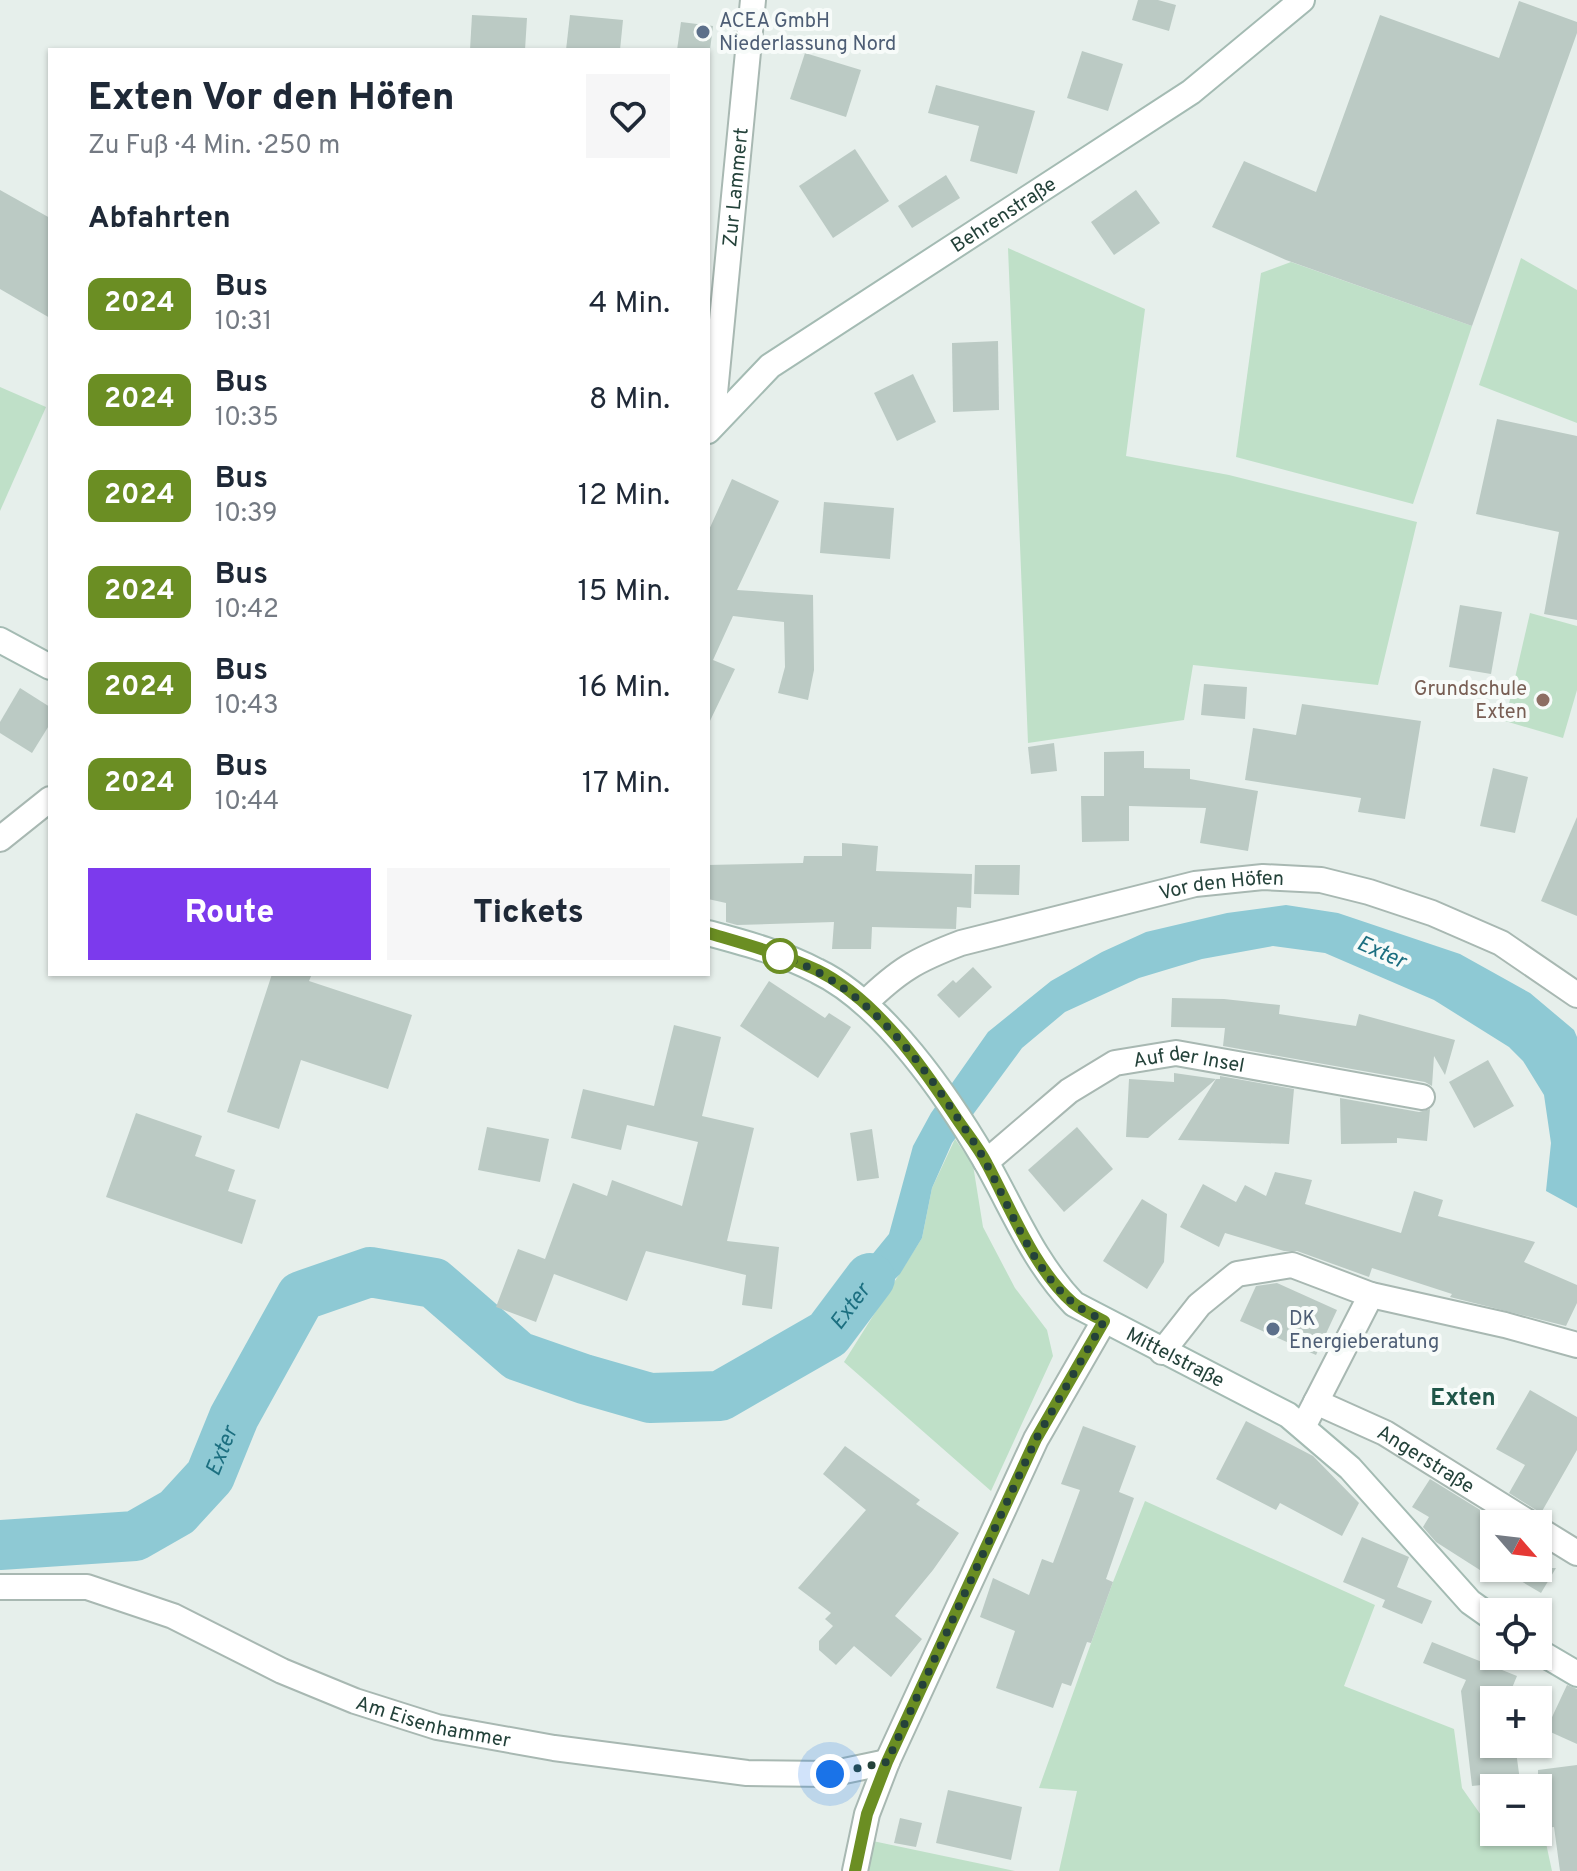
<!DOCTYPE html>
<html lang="de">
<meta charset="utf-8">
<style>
:root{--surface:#fff;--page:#f6f6f7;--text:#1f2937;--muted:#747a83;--accent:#7c3aed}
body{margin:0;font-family:Overpass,sans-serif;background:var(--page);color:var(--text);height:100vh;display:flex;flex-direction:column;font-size:30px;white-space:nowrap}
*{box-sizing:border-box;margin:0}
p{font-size:26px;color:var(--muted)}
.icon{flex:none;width:44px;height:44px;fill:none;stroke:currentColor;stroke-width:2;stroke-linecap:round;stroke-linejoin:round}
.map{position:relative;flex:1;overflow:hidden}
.sheet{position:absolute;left:48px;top:48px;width:662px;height:928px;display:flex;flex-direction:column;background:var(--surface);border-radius:0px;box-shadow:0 2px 6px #0004}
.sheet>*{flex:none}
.badge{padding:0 16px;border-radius:12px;font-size:28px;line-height:52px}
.needle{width:52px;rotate:118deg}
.buttons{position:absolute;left:1480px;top:1510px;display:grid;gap:16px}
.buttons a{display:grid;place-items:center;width:72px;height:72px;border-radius:0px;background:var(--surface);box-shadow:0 2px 6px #0004;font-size:40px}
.you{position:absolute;width:40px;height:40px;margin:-20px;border:6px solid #fff;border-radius:50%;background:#1a73e8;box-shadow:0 0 0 12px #1a73e833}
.map>.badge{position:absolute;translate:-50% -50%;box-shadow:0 0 0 4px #fff}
h2{padding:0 40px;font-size:30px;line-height:72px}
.round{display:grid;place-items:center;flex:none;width:84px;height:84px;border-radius:0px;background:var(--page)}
.head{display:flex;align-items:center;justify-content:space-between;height:136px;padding:0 40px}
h1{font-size:38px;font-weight:800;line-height:60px}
.cta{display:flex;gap:16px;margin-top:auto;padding:16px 40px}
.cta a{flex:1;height:92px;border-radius:0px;background:var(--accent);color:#fff;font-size:32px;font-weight:800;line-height:92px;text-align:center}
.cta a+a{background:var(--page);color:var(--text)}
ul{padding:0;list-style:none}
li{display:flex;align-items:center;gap:24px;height:96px;padding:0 40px}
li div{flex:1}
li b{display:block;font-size:30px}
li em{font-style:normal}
li .badge{min-width:88px;font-weight:700;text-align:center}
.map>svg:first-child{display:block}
.green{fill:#bfe0c8}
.water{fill:#8ec9d4}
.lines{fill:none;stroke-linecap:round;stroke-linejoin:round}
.river{stroke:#8ec9d4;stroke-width:50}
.building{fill:#bbcac4}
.street-casing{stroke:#a8b8b2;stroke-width:28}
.secondary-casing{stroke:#a4bbb3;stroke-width:28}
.street{stroke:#fff;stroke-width:24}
.secondary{stroke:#fff;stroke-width:24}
.line-casing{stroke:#fff;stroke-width:18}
.line{stroke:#6b8e23;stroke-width:12}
.walk{stroke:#24423a;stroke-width:8;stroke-dasharray:0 14.4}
.service-dot{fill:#5c6f8a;stroke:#f7fbf9;stroke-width:3}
.education-dot{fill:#8d6e63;stroke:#f7fbf9;stroke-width:3}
.stop-dot{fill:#fff;stroke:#6b8e23;stroke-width:4}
.labels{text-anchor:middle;stroke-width:8;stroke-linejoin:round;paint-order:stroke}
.service-label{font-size:20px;fill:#4e5e75;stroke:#f7fbf9;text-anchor:start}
.street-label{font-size:20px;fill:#24423a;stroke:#f7fbf9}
.education-label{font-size:20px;fill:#785e54;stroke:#f7fbf9;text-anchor:end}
.water-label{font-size:22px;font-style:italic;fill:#1c6f80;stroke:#f7fbf9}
.quarter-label{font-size:24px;font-weight:bold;fill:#1f5548;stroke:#f7fbf9}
</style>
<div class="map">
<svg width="1577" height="1871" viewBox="0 0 1577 1871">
<rect width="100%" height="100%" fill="#e6efeb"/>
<g class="green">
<polygon points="1008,248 1145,309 1126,456 1229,475 1417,522 1378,685 1193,665 1184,720 1028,743"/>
<polygon points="1521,258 1577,290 1577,423 1479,385"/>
<polygon points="1291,262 1472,326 1413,504 1236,457 1261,273"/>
<polygon points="0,387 46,407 0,511"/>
<polygon points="1530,613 1577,626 1577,690 1563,738 1505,721"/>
<polygon points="955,1139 973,1165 983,1227 1015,1288 1047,1330 1053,1356 991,1491 844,1362 922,1238 932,1188"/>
<polygon points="1145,1501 1375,1605 1344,1686 1454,1729 1462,1788 1497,1838 1544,1834 1552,1871 1059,1871 1077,1791 1039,1788 1113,1582"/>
<polygon points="868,1840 1015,1871 862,1871"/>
</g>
<polygon class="water" points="1286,905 1338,913 1460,954 1530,993 1574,1030 1577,1037 1577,1208 1546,1191 1551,1143 1544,1095 1523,1061 1509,1047 1434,1000 1325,953 1273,946 1202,959 1139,978 1065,1012 1022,1048 952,1143 932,1188 922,1238 900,1274 867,1307 828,1334 840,1294 889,1234 913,1146 931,1113 988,1032 1051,981 1102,952 1146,932 1227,913"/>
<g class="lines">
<path class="river" id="s1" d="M 0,1545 L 135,1536 L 177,1512 L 210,1476 L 234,1417 L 301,1296 L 370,1272 L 434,1283 L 518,1356 L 584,1379 L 650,1398 L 720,1396 L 828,1334 L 870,1278"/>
</g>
<g class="building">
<polygon points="1138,0 1158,0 1176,5 1169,31 1132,20"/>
<polygon points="1519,1 1577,22 1577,33 1472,326 1286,260 1212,227 1244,161 1316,192 1380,15 1499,58"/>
<polygon points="472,15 527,18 525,50 470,50"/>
<polygon points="570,15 623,20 620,50 566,50"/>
<polygon points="681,22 713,26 710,50 677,50"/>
<polygon points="1082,51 1123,64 1108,111 1067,98"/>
<polygon points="805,53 861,70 846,117 790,99"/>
<polygon points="936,85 1035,111 1017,174 970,161 979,126 928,113"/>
<polygon points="855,149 889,201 833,238 799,186"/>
<polygon points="946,175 960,198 912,228 898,206"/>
<polygon points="0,190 50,218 50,318 0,289"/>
<polygon points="1136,190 1160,223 1114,255 1091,222"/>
<polygon points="998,341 999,410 953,412 952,343"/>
<polygon points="913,374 936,422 897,441 874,393"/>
<polygon points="1497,419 1577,436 1577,620 1544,614 1559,532 1476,514"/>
<polygon points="732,479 779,501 737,590 813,595 814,670 808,700 778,693 785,667 784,622 733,616 713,660 735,669 708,725 708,532"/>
<polygon points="824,502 894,508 890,559 820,553"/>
<polygon points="1460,605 1502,612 1491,674 1449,667"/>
<polygon points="1204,684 1247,687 1245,719 1201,715"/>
<polygon points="20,688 50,707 50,724 32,753 0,733 0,722"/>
<polygon points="1302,704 1421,721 1405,819 1358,812 1361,798 1245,780 1253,728 1296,735"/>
<polygon points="1054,743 1057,771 1031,774 1028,747"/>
<polygon points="1144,751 1144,768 1190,769 1190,779 1258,791 1248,851 1200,843 1206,808 1129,806 1129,841 1082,842 1081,796 1104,796 1104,752"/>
<polygon points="1493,768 1528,777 1515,833 1480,826"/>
<polygon points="1577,817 1577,916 1541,901"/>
<polygon points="842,843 878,846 876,871 972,874 971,908 957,907 956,929 872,927 871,949 832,949 834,922 737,925 726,922 726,903 708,899 708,865 803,863 804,856 842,856"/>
<polygon points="975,865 1020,865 1019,895 974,894"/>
<polygon points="973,967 992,987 959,1018 937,995 953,980 956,983"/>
<polygon points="272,974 312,974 309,981 412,1015 388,1089 301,1060 279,1129 227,1112"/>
<polygon points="769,981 825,1018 829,1013 851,1027 818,1078 740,1026"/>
<polygon points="1172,998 1224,999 1280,1005 1279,1014 1356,1026 1359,1014 1455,1040 1445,1075 1434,1056 1432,1086 1425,1082 1223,1046 1225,1028 1171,1027"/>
<polygon points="674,1025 721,1037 702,1116 754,1128 727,1241 779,1247 772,1309 742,1305 746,1275 646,1251 627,1301 554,1274 536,1322 496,1307 518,1249 545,1259 573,1183 607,1196 612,1180 682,1206 698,1142 627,1125 621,1150 571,1138 583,1089 654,1106"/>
<polygon points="1488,1060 1514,1106 1474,1128 1449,1082"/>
<polygon points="1174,1073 1216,1079 1148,1138 1126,1137 1129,1079 1174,1082"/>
<polygon points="1220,1076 1294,1089 1289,1144 1178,1140 1216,1079 1220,1079"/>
<polygon points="1340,1098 1419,1112 1430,1109 1427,1141 1397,1138 1397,1143 1341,1144"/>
<polygon points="136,1113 202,1136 195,1156 235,1170 228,1191 256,1200 242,1244 106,1197"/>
<polygon points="487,1127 549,1139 540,1182 478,1170"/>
<polygon points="1077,1127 1113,1169 1064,1212 1028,1170"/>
<polygon points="872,1129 879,1178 857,1181 850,1133"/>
<polygon points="1275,1172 1312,1180 1305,1204 1401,1233 1414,1191 1443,1200 1438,1216 1535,1242 1524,1262 1577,1285 1577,1303 1566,1326 1450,1297 1452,1294 1372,1268 1369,1277 1297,1251 1284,1251 1225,1233 1219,1247 1180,1227 1203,1184 1236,1202 1245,1185 1266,1196"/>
<polygon points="1142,1199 1167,1214 1164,1262 1147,1289 1103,1261"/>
<polygon points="1277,1283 1337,1310 1316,1355 1240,1321 1256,1286"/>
<polygon points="1530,1390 1577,1417 1577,1450 1541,1513 1509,1493 1525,1465 1496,1449"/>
<polygon points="1246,1421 1313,1456 1359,1503 1342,1536 1280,1503 1276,1510 1216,1479"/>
<polygon points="1083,1426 1136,1446 1119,1492 1134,1498 1106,1579 1113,1582 1091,1643 1087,1642 1071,1686 1062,1683 1053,1708 996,1688 1015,1631 980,1617 993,1578 1029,1595 1042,1559 1053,1563 1080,1490 1061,1484"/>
<polygon points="845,1446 920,1500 916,1504 959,1533 933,1570 895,1616 922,1639 891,1677 854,1646 836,1665 819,1650 819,1641 833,1626 825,1619 831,1613 798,1588 866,1510 823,1474"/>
<polygon points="1430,1479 1503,1524 1493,1524 1494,1579 1436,1542 1423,1527 1429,1517 1412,1507"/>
<polygon points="1362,1537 1409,1557 1397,1587 1432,1601 1422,1624 1382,1607 1385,1600 1343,1582"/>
<polygon points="1499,1568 1556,1568 1541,1593"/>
<polygon points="1432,1642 1517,1676 1507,1700 1494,1700 1494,1744 1515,1744 1521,1788 1491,1788 1491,1784 1472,1786 1461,1691 1466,1680 1423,1663"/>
<polygon points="1567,1685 1577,1689 1577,1744 1546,1730"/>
<polygon points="1577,1765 1577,1871 1560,1871 1554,1827 1538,1829 1538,1770"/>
<polygon points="948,1790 1022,1807 1011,1860 936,1843"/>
<polygon points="900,1818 922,1823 916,1847 894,1843"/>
</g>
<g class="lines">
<defs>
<g id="street">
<path id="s2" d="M 712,424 L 753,0"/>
<polyline points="0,839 50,799"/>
<path id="s3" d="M 865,1003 C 899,970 916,960 961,943 L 1195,884 L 1263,877 L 1321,880 L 1369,892 L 1432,913 L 1501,943 L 1577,995"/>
<path id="s4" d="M 986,1162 L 1069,1091 L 1115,1063 L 1176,1053 L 1422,1097"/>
<polyline points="1162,1352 1199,1305 1237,1274 1292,1265 1371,1295 1505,1325 1577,1345"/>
<polyline points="1316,1402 1371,1295"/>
<path id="s5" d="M 1303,1427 L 1316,1402 L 1385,1433 L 1531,1524"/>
<polyline points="1538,1529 1577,1553"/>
<path id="s6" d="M 0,1587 L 87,1587 L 173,1616 L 282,1671 L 355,1701 L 437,1727 L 554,1748 L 747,1773 L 830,1774 L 887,1762"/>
<polyline points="855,1871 867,1814 887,1762 1036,1439 1104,1321"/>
</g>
<g id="secondary">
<path id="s7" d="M 708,431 L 770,366 L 1191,92 L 1302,0"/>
<polyline points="0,640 50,667"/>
<path id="s8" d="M 708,933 C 745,943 783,953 817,971 C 884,1003 948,1097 985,1160 C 1014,1211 1033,1261 1074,1304 L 1288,1415 L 1350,1468 L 1470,1602 L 1494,1619"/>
<polyline points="1538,1651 1577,1674"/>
</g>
</defs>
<use href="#street" class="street-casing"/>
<use href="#secondary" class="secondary-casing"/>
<use href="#street" class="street"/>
<use href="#secondary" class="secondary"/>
</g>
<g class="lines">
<defs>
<path id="line" d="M 708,933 C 745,944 782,954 817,970 C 876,999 922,1066 957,1119 C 967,1134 979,1148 987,1164 C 1011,1209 1034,1269 1073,1303 C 1082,1310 1094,1316 1104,1321 L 1036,1439 L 887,1762 L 867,1814 L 855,1871"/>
</defs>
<use href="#line" class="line-casing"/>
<use href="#line" class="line"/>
<path class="walk" d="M 780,956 C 856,980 909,1045 953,1111 C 964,1128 977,1145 986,1163 C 1011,1209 1031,1267 1073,1303 C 1081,1310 1094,1315 1104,1321 L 1036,1439 L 887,1762 L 830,1774"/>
</g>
<g class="service-dot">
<circle cx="703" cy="32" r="8"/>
<circle cx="1273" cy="1329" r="8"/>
</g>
<circle class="education-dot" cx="1543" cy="700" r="8"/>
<circle class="stop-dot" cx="780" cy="956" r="16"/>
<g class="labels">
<g class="service-label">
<text x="719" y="27">ACEA GmbH<tspan x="719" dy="23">Niederlassung Nord</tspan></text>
<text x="1289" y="1325">DK<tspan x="1289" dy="23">Energieberatung</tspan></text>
</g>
<g class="street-label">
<text dy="7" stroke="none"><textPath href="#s2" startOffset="238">Zur Lammert</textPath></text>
<text dy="7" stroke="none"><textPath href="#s7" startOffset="368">Behrenstraße</textPath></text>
<text dy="7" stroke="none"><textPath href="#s3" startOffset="382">Vor den Höfen</textPath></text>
<text dy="7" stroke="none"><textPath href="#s4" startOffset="238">Auf der Insel</textPath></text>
<text dy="7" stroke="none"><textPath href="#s8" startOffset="656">Mittelstraße</textPath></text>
<text dy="7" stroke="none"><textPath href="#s5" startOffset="152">Angerstraße</textPath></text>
<text dy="7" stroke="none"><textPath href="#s6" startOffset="460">Am Eisenhammer</textPath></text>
</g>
<g class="education-label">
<text x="1527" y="695">Grundschule<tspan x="1527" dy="23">Exten</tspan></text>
</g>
<g class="water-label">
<text transform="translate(1382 951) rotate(24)" y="8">Exter</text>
<text dy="8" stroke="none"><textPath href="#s1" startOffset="1052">Exter</textPath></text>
<text dy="8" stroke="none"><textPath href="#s1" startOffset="260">Exter</textPath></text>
</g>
<g class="quarter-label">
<text x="1463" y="1405">Exten</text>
</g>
</g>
</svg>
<div class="buttons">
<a><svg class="needle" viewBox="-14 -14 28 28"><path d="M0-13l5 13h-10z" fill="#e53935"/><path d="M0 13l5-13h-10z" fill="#747a83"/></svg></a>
<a><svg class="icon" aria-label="locate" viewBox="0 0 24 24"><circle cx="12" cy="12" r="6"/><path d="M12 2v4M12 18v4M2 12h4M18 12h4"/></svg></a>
<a>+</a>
<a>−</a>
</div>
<div class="you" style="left:830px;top:1774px"></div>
<section class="sheet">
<div class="head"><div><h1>Exten Vor den Höfen</h1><p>Zu Fuß · 4 Min. · 250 m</p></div><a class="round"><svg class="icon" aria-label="heart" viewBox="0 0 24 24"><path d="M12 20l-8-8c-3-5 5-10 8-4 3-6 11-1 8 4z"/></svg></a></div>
<h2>Abfahrten</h2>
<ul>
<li><span class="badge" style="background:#6b8e23;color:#fff">2024</span><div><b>Bus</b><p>10:31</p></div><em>4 Min.</em></li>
<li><span class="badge" style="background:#6b8e23;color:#fff">2024</span><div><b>Bus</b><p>10:35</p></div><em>8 Min.</em></li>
<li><span class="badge" style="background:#6b8e23;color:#fff">2024</span><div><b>Bus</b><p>10:39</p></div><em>12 Min.</em></li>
<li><span class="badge" style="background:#6b8e23;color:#fff">2024</span><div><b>Bus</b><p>10:42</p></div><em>15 Min.</em></li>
<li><span class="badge" style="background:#6b8e23;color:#fff">2024</span><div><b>Bus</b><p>10:43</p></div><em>16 Min.</em></li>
<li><span class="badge" style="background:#6b8e23;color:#fff">2024</span><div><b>Bus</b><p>10:44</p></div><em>17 Min.</em></li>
</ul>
<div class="cta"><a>Route</a><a>Tickets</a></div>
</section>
</div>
